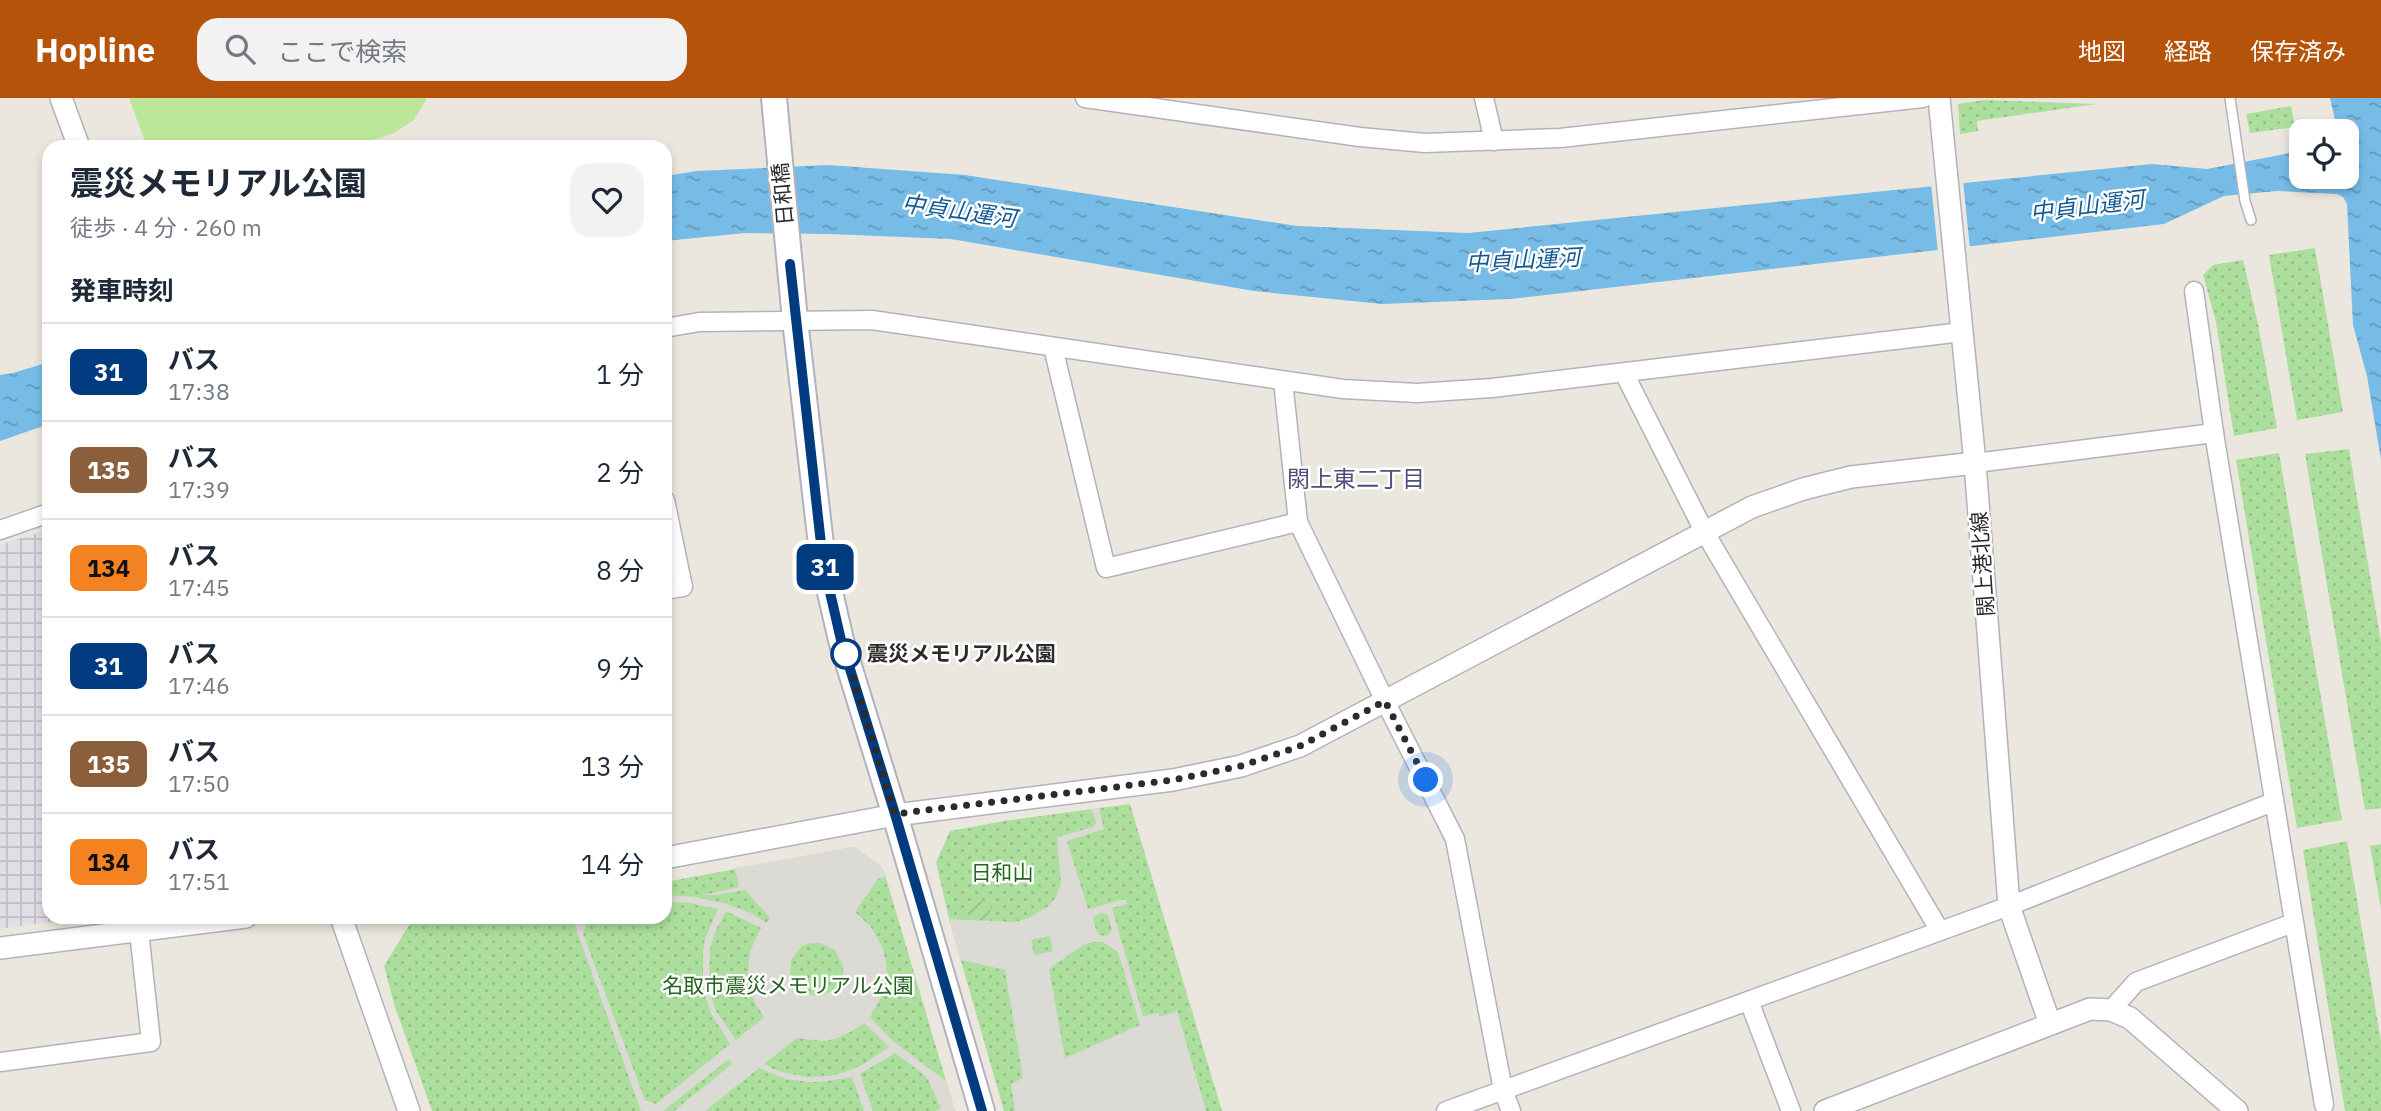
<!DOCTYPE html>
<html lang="ja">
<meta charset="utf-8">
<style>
:root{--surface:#fff;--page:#f2f2f3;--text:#1f2937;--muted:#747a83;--line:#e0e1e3;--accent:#b45309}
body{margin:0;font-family:"IBM Plex Sans","Noto Sans JP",sans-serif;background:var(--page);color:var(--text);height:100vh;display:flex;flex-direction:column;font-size:26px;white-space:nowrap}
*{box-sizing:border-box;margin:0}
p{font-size:23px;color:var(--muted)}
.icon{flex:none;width:38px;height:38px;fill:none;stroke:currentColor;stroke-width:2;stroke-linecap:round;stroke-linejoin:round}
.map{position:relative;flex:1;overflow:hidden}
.details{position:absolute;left:42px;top:42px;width:630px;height:784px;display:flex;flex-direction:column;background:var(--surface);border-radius:21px;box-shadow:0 4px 10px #0003}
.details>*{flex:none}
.badge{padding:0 14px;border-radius:10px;font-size:24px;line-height:46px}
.buttons{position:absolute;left:2289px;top:21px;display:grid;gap:14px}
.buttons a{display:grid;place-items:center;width:70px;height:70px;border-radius:14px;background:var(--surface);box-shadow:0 4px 10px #0003;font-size:35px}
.you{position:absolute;width:35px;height:35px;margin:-18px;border:5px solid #fff;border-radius:50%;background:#1a73e8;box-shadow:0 0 0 10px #1a73e833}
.map>.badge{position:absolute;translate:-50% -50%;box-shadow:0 0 0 4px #fff}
h2{padding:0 28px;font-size:26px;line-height:63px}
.round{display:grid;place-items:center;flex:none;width:74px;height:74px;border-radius:21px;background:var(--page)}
.head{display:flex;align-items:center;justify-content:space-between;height:119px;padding:0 28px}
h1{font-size:33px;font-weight:700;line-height:52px}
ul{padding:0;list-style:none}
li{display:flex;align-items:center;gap:21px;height:98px;padding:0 28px;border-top:2px solid var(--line)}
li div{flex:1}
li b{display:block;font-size:26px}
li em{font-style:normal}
li .badge{min-width:77px;font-weight:700;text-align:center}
header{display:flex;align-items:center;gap:42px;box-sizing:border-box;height:98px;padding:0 35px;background:var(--accent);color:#fff}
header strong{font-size:33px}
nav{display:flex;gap:38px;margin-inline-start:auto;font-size:24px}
.search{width:490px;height:63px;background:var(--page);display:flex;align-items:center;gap:18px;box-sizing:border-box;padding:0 24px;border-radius:21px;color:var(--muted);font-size:26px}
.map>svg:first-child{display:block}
.industrial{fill:url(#industrial-grid)}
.grass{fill:url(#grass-dots)}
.garden{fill:url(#garden-furrows)}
.pitch{fill:#bce69a}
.plaza{fill:#dcdad4;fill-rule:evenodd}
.water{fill:url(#water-ripples)}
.pier{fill:#ece7de}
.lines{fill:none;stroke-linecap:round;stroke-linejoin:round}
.service-casing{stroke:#b1b2be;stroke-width:12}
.minor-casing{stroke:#b1b2be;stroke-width:21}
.tertiary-casing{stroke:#b1b2be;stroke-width:24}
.secondary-casing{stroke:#b1b2be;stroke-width:28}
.service{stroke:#fff;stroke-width:9}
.minor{stroke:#fff;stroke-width:18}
.tertiary{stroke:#fff;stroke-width:21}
.secondary{stroke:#fff;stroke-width:24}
.line-casing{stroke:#fff;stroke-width:16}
.line{stroke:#003b80;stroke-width:10}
.walk{stroke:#2b2b2b;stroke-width:7;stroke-dasharray:0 12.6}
.stop-dot{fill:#fff;stroke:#003b80;stroke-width:3.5}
.labels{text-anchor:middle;stroke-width:5;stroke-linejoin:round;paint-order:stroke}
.street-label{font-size:21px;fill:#2b2b2b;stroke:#fff}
.stop-label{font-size:21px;font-weight:bold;fill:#2b2b2b;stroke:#fff;text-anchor:start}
.park-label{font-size:21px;fill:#25641f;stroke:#fff}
.water-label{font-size:23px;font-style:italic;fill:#155994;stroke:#fff}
.neighbourhood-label{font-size:23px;fill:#4e5079;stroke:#fff}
</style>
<header>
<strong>Hopline</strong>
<div class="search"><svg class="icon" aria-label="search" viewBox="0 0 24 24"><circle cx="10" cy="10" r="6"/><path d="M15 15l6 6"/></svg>ここで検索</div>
<nav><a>地図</a><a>経路</a><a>保存済み</a></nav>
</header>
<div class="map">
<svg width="2381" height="1013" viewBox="0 0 2381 1013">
<defs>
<pattern id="industrial-grid" width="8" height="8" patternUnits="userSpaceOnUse" patternTransform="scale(1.75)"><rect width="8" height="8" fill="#e1dee5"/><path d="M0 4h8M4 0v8" fill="none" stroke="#c1bfc5"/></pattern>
<pattern id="grass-dots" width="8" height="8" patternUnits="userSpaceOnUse" patternTransform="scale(1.75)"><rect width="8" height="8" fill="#acdf9e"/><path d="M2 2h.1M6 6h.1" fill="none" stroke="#94c088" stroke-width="1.8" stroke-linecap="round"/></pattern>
<pattern id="garden-furrows" width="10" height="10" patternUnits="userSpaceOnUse" patternTransform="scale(1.75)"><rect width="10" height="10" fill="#acdf9e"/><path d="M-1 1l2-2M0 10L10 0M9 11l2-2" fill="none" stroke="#94c088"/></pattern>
<pattern id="water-ripples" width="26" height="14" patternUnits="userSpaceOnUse" patternTransform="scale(1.75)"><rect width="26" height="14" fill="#77bce7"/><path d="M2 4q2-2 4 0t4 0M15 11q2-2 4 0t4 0" fill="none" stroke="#6299bb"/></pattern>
</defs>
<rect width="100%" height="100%" fill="#ece7de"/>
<polygon class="industrial" points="49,431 49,819 88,819 0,831 0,447"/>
<g class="grass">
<polygon points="1984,2 2096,6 1977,23 1978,33 1960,36 1958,6"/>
<polygon points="2291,8 2295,29 2250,35 2246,16"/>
<polygon points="2315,150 2343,314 2297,322 2269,157"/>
<polygon points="2243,162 2258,226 2277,330 2234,338 2216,224 2203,177 2213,167"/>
<polygon points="2349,351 2381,544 2381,710 2365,712 2305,356"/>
<polygon points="2279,355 2342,722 2297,730 2236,362"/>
<polygon points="1130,706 1222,1013 1004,1013 949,821 936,764 950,733 1010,722"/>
<polygon points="2347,743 2381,943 2381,1013 2345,1013 2303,752"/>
<polygon points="2381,746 2381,811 2370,748"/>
<polygon points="854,749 883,770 955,1013 432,1013 394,906 384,868 411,824 447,819 665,819 665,784"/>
</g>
<polygon class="garden" points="971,802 991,805 990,824 968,822"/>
<polygon class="pitch" points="129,0 426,0 426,2 414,22 394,35 352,49 147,49"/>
<g class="plaza">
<path d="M 1099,710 L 1104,731 L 1067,743 L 1088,811 L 1125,801 L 1127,806 L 1112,810 L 1143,918 L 1158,915 L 1160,919 L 1177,913 L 1206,1013 L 1015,1013 L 1011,986 L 1023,980 L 1005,872 L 961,862 L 949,821 L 1015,824 L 1029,820 L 1047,809 L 1055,801 L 1061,786 L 1057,739 L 1093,729 L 1096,725 L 1092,711 ZM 1101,815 L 1108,817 L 1112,832 L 1107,838 L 1099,837 L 1095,829 L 1093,819 ZM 1050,838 L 1053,853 L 1034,857 L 1031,842 ZM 1092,844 L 1103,844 L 1118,854 L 1140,927 L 1065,960 L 1049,871 L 1083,847 Z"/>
<path d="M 854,749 L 883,770 L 885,779 L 878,781 L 855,814 L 870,828 L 877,839 L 883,851 L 887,871 L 883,896 L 870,919 L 894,944 L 946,983 L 955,1013 L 935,1013 L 941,1010 L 928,982 L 922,975 L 895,955 L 860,976 L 873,1013 L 864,1013 L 852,979 L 821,984 L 808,984 L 786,981 L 759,970 L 705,1013 L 674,1013 L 732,966 L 729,961 L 663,1013 L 641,1013 L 572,819 L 592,819 L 589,820 L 583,836 L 645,1002 L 656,1006 L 730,946 L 711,915 L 703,891 L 703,854 L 705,841 L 718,811 L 690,805 L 665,804 L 665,797 L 696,799 L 727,806 L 753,816 L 766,825 L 770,820 L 745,792 L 717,797 L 703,797 L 739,789 L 735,770 ZM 726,813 L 761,830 L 750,853 L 747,883 L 755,905 L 764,919 L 736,942 L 716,913 L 711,898 L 709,882 L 710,852 L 714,836 ZM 811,845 L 820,845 L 835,852 L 843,868 L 843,877 L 835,892 L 819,899 L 801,894 L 790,880 L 791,862 L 802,848 ZM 864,925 L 889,949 L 864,966 L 851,972 L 831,978 L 806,979 L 778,973 L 764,966 L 797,940 L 822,943 L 835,941 L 852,933 Z"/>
</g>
<g class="water">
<polygon points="2330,0 2381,0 2381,362 2367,278 2353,227 2347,106 2343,99 2337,96 2277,93 2224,98 2164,126 1510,201 1382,206 1254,193 951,141 830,136 745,135 665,143 665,78 697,73 828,67 965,77 1297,128 1468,135 2152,66 2207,71 2285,56 2301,50 2301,79 2347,79 2347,33 2335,33 2337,31"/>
<polygon points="49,264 49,326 0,343 0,277 13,275"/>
</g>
<polygon class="pier" points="1963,82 1970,151 1938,155 1931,85"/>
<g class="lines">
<defs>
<polyline id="service" points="2230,0 2245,103 2251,122"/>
<g id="minor">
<polyline points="1085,0 1360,39 1425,45 1560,40 1923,0"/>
<polyline points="1484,0 1494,43"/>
<polyline points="2194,193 2214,335"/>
<polyline points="665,230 699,224 872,222 1343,291 1417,295 1492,290 1962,234"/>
<polyline points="1053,249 1106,470 1298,424"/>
<polyline points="1624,275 1704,433 1940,833"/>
<polyline points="1283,283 1298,424 1385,603 1455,741 1503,992 1511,1013"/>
<polyline points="1975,365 2214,335 2324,1007"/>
<polyline points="665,402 683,489 665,492"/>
<polyline points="0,432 49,415"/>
<polyline points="1749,903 1791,1013"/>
<polyline points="2111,912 2136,884 2293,825"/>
<polyline points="0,964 151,944 139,833"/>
<polyline points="1446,1013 2009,808 2273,704"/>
</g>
<g id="tertiary">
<polyline points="61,0 79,49"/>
<polyline points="1939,0 1975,365 2009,808 2050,926"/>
<polyline points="665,760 895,717 1173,682 1241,668 1300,648 1752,409 1803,391 1851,379 1975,365"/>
<polyline points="341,819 409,1013"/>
<polyline points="0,850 246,819"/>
<polyline points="1825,1013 2090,911 2111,912 2130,920 2237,1013"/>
</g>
<polyline id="secondary" points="774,0 795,222 823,464 841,542 895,717 982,1013"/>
</defs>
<use href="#service" class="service-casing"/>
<use href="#minor" class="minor-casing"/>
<use href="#tertiary" class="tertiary-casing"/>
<use href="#secondary" class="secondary-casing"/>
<use href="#service" class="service"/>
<use href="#minor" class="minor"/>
<use href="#tertiary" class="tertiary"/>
<use href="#secondary" class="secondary"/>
</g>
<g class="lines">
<defs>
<polyline id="line" points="790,166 823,464 841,542 895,716 982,1013"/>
</defs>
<use href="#line" class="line-casing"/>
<use href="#line" class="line"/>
<polyline class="walk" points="846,556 895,716 1173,682 1241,668 1300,648 1385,603 1426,682"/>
</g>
<circle class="stop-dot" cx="846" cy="556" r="14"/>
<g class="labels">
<g class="street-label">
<text transform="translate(783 96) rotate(-95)" y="7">日和橋</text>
<text transform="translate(1983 466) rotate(-94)" y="7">閖上港北線</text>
</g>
<g class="stop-label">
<text x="867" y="563">震災メモリアル公園</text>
</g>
<g class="park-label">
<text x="1002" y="782">日和山</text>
<text x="788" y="895">名取市震災メモリアル公園</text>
</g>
<g class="water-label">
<text transform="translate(2087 108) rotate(-7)" y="8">中貞山運河</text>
<text transform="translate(959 113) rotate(8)" y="8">中貞山運河</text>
<text transform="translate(1523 162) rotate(-3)" y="8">中貞山運河</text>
</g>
<g class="neighbourhood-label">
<text x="1356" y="389">閖上東二丁目</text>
</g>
</g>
</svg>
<div class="buttons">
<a><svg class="icon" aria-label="locate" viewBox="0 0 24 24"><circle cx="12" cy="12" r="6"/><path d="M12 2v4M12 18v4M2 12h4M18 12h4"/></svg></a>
</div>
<div class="you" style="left:1426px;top:682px"></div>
<b class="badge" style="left:825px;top:469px;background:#003b80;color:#fff">31</b>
<section class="details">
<div class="head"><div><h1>震災メモリアル公園</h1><p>徒歩 · 4 分 · 260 m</p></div><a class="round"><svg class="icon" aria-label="heart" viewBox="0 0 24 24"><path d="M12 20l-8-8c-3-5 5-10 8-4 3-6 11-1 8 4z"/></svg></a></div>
<h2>発車時刻</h2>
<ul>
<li><span class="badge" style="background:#003b80;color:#fff">31</span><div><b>バス</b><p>17:38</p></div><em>1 分</em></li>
<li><span class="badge" style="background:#8b5e3c;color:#fff">135</span><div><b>バス</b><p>17:39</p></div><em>2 分</em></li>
<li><span class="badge" style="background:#f58220;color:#111">134</span><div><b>バス</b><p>17:45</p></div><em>8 分</em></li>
<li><span class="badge" style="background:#003b80;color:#fff">31</span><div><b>バス</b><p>17:46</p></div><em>9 分</em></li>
<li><span class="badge" style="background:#8b5e3c;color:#fff">135</span><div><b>バス</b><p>17:50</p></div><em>13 分</em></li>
<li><span class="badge" style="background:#f58220;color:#111">134</span><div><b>バス</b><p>17:51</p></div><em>14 分</em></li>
</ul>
</section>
</div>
